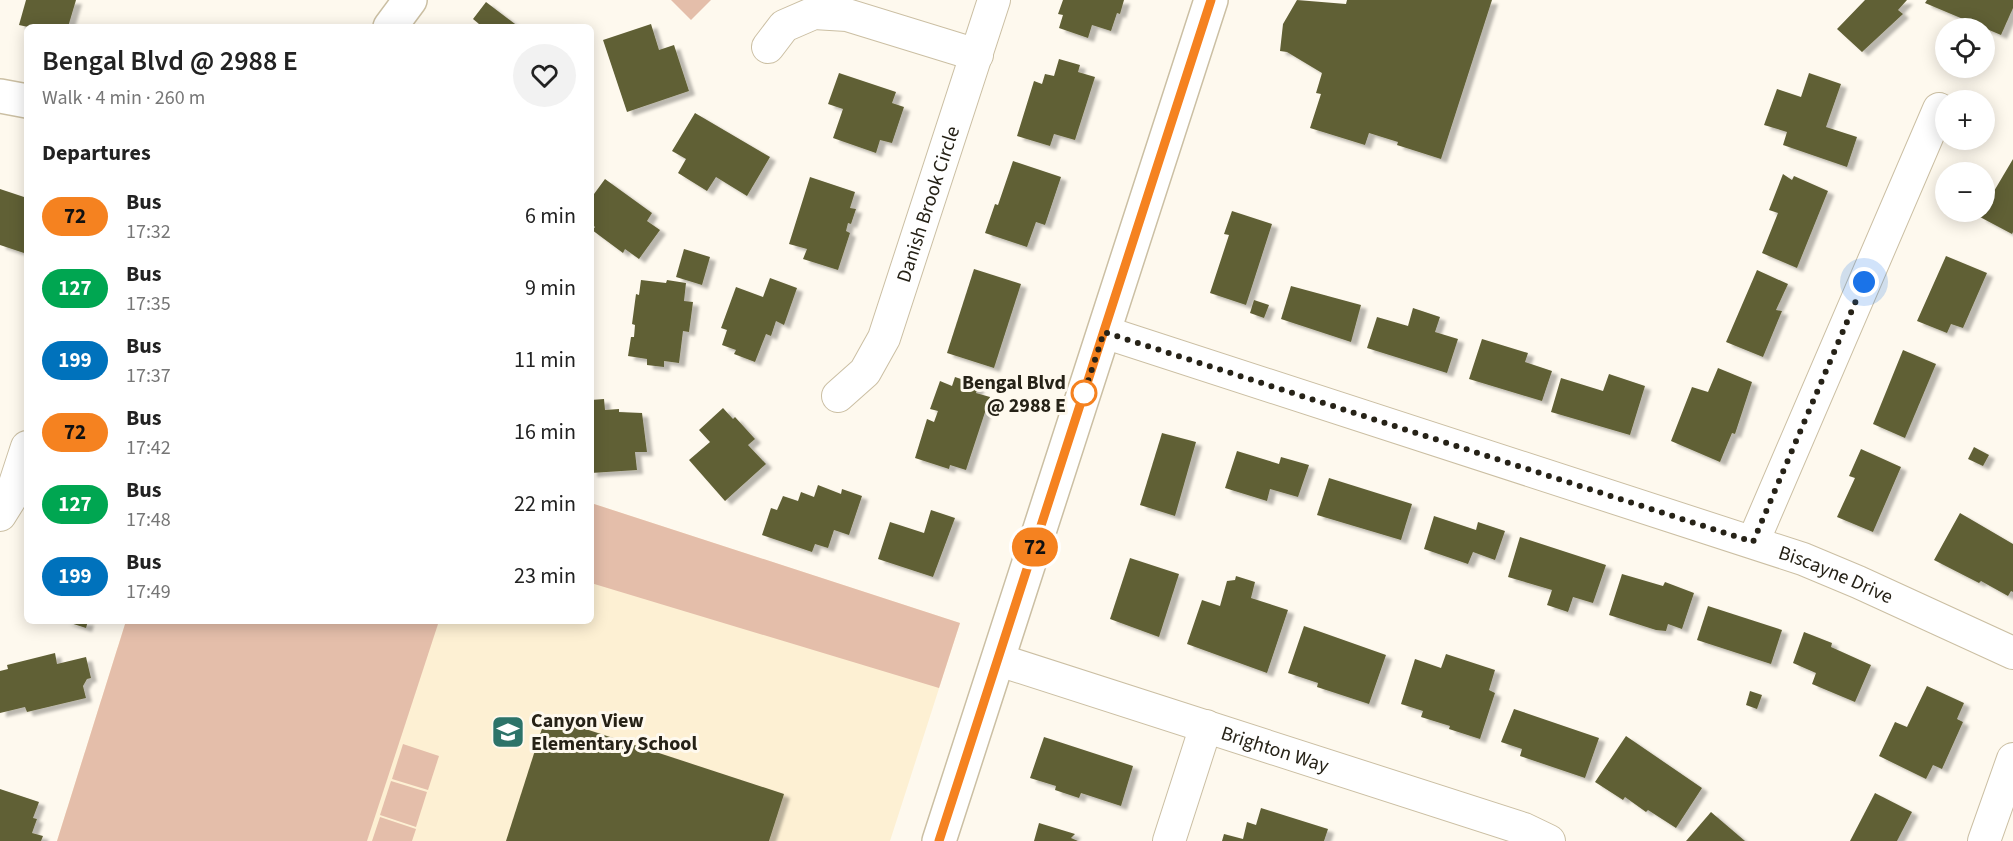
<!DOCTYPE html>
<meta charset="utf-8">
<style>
:root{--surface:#fff;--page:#f2f2f2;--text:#222;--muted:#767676}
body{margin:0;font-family:"Source Sans 3",sans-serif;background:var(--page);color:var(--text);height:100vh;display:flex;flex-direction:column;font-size:22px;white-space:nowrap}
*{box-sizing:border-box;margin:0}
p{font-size:20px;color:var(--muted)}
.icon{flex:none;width:33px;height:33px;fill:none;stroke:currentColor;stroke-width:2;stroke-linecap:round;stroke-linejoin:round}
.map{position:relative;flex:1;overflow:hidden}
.side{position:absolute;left:24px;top:24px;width:570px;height:600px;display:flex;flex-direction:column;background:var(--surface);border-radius:9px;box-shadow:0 3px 15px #0003}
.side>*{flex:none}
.badge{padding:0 12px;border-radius:20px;font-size:21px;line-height:39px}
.controls{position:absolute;left:1935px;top:18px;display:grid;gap:12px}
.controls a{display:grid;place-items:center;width:60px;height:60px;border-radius:50%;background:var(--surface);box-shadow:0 3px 15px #0003;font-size:30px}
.you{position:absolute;width:30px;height:30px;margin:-15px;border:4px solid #fff;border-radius:50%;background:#1a73e8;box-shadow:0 0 0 9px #1a73e833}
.map>.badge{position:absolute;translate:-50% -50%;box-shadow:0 0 0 3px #fff}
h2{padding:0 18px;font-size:22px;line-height:54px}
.round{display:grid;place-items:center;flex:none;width:63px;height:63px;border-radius:32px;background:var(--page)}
.head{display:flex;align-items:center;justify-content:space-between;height:102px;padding:0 18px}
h1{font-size:28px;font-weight:600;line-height:45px}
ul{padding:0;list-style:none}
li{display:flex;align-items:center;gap:18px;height:72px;padding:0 18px}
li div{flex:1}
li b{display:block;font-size:22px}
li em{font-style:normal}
li .badge{min-width:66px;font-weight:700;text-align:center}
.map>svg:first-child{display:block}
.built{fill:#fdf0d3}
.green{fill:#e4beaa}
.building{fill:#616036;filter:url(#shadow)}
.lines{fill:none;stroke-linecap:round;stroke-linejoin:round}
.street-casing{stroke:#cbbfa3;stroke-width:34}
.secondary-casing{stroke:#cbbfa3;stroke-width:36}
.street{stroke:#fff;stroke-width:32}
.secondary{stroke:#fff;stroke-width:33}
.line-casing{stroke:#fff;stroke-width:14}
.line{stroke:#f58220;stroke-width:9}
.walk{stroke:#262217;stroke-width:6;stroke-dasharray:0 10.8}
.stop-dot{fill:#fff;stroke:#f58220;stroke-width:3}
.labels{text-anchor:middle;stroke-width:6;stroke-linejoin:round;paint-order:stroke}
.street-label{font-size:20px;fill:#262217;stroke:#fef9ee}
.stop-label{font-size:20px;font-weight:bold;fill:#262217;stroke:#fef9ee;text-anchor:end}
.poi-label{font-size:20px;font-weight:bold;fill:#262217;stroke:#fef9ee;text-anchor:start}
</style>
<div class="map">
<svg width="2013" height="841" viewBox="0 0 2013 841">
<defs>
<filter id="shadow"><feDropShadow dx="6" dy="4" stdDeviation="1.5" flood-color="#0004"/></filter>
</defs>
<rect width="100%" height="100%" fill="#fef9ee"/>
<polygon class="built" points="591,503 960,623 890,841 57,841 126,621 591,621"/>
<g class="green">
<polygon points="671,0 711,0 691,20"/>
<polygon points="591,503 960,623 939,688 591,583"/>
<polygon points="126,621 439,621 367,841 57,841"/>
<polygon points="403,744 439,756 428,790 392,779"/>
<polygon points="391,781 427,792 416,827 380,815"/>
<polygon points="380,817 416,829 412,841 372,841"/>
</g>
<g class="building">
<polygon points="26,0 76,0 68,27 28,27 19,25"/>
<polygon points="1063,0 1124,0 1120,14 1117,13 1111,31 1092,25 1088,38 1059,28 1063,15 1058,14"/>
<polygon points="1297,0 1346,4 1347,0 1492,0 1441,159 1397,145 1398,142 1369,133 1365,145 1310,128 1321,94 1316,93 1322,73 1287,52 1280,51 1283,24"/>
<polygon points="1865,0 1907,0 1898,10 1903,14 1862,52 1837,29"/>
<polygon points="1927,0 2013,0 2013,8 2001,35 1925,3"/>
<polygon points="486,2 519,27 477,27 479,24 473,19"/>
<polygon points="651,24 659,50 674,45 689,91 627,112 603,40"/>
<polygon points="1059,59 1080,65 1078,72 1095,77 1075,140 1054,134 1050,146 1017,136 1034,81 1042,84 1045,74 1054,76"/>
<polygon points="839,73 896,92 892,103 904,107 892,143 880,140 876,153 833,138 843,109 828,104"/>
<polygon points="1809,73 1841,84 1826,127 1857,137 1847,167 1783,145 1787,132 1764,125 1777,89 1801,97"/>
<polygon points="695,113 770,157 747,196 716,177 707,191 678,173 686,159 672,151"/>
<polygon points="2013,159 2013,232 2012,234 1980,217 1984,212 1984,208"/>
<polygon points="1013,161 1061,177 1045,225 1036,222 1027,247 985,233 995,204 998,205"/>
<polygon points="1783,174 1792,180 1794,176 1828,191 1797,268 1762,253 1778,213 1769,210"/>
<polygon points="810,177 855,192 850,208 856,209 851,224 848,223 846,231 850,233 838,270 803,259 807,249 789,244"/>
<polygon points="605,179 652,213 647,221 660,230 639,259 625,249 623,253 592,230 595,227 591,224 591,192 594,194"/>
<polygon points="0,189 27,198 27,254 0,245"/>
<polygon points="1232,211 1272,224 1246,305 1210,293 1229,235 1224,234"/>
<polygon points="684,249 710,257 702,285 676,277"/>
<polygon points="1946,256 1987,273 1963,328 1951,324 1947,333 1917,321"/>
<polygon points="974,269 1021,284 994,368 947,353"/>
<polygon points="1757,270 1788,284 1776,310 1782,311 1763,357 1726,342"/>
<polygon points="770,278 797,288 784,325 776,321 771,336 766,334 755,362 734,354 736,350 722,345 727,330 721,328 736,287 763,297"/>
<polygon points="641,280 666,283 667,280 686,283 684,301 693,302 689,332 683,331 679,363 664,361 664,367 647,365 647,359 628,356 631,337 634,337 635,325 632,324 636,294 639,295"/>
<polygon points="1291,286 1361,305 1351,342 1281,319"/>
<polygon points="1254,300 1269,305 1264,318 1250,313"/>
<polygon points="1413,308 1440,317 1435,332 1458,339 1447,373 1367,348 1377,317 1408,326"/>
<polygon points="1482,339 1528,353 1525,362 1552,371 1542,401 1469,379"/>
<polygon points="1903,350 1936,364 1905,438 1873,424"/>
<polygon points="1718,368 1752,382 1735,434 1732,433 1720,462 1671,441 1692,387 1708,392"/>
<polygon points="1609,374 1645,386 1630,435 1551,412 1561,378 1603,391"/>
<polygon points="955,377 979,385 976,393 990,397 966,470 950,465 949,469 915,458 927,419 934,422 938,411 930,409 940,381 952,386"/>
<polygon points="604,399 605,410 619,409 619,412 642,413 647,452 635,452 637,470 591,473 591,400"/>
<polygon points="723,408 733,419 735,417 755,439 748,445 766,464 725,501 689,460 710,442 699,430"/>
<polygon points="1162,433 1196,442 1175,516 1140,505"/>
<polygon points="1974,447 1989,455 1983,466 1968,459"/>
<polygon points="1861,449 1901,467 1873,532 1837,517 1855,478 1849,476"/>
<polygon points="1237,451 1279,464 1281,457 1309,465 1298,497 1270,489 1267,501 1225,488"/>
<polygon points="1329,478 1412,504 1401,540 1317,515"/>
<polygon points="818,485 841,494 842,489 862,496 849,535 834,530 828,548 815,544 812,552 762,535 771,508 777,510 783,496 798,501 801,492 814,497"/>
<polygon points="931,510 955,518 933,577 878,559 890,522 924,533"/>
<polygon points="1960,513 2013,544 2013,592 2011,591 2008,596 1981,581 1979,583 1934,560"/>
<polygon points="1434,516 1476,530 1478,522 1505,531 1495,560 1473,552 1468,564 1424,549"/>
<polygon points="1520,537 1606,565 1593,603 1573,597 1568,612 1547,605 1552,590 1508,577"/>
<polygon points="1130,558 1179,574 1159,637 1110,619"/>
<polygon points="1622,574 1663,586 1665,582 1694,593 1682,629 1668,624 1666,631 1656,630 1609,615"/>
<polygon points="1236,576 1255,582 1251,598 1288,610 1267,673 1187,644 1202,600 1220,606 1227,581 1235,580"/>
<polygon points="1708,606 1782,630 1771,664 1697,640"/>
<polygon points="64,621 88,621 86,628"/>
<polygon points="1304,626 1386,655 1369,704 1317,687 1318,683 1288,673"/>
<polygon points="1804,632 1832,643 1831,647 1871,665 1855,702 1812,684 1816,673 1793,663"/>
<polygon points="55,653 57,664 86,657 91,678 87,679 83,686 86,698 27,712 25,707 0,713 0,671 8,669 7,665"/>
<polygon points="1446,654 1495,670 1489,690 1495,693 1480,739 1449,729 1450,726 1421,717 1423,711 1401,704 1415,659 1441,668"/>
<polygon points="1927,686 1964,703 1957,719 1963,722 1942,769 1933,765 1926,779 1879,756 1895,722 1907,727"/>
<polygon points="1750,691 1762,695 1757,709 1746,705"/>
<polygon points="1514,709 1599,738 1585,778 1520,756 1522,749 1501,742"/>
<polygon points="546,716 784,794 769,841 506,841"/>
<polygon points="1626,736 1702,788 1676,828 1648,810 1646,812 1625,797 1623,800 1595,782"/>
<polygon points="1044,737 1133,766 1121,806 1081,793 1079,798 1055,790 1056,786 1030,778"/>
<polygon points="0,789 39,802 33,818 37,819 32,833 43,836 41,841 0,841"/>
<polygon points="1875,793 1912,812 1897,841 1850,841"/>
<polygon points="1261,808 1328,829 1324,841 1222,841 1224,834 1243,839 1247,822 1256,825"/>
<polygon points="1711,812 1745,841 1686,841"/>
<polygon points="1039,823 1075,834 1071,838 1078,841 1034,841"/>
</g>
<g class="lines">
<defs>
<g id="street">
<polyline points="768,47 784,26 814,13 847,15 977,55"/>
<path id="s1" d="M 1104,332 L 1803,559 L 1858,582 L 2013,653"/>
<path id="s2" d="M 838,396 L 865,372 L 884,338 L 994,0"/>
<polyline points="0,515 10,499 27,447"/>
<polyline points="1753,542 1939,109"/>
<path id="s3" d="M 999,660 L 1524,829 L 1549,841"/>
<polyline points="1169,841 1206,726"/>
<polyline points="1984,841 2013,759"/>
</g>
<g id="secondary">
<polyline points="390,27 410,0"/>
<polyline points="0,96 27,101"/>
<polyline points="939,841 1211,0"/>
</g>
</defs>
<use href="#street" class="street-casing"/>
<use href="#secondary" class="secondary-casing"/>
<use href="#street" class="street"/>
<use href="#secondary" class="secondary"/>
</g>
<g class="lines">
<defs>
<polyline id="line" points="939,841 1211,0"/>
</defs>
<use href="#line" class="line-casing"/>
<use href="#line" class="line"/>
<polyline class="walk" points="1084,393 1083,397 1104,332 1753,542 1864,282"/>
</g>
<defs>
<symbol id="school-square" viewBox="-11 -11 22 22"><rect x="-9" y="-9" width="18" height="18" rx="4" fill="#2d7369" stroke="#fef9ee"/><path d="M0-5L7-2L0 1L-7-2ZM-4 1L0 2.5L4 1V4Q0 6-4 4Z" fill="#fff"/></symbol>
</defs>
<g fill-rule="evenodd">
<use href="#school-square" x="489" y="713" width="38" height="38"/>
</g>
<circle class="stop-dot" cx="1084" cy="393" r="12"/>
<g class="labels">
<g class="street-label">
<text dy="7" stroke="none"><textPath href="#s2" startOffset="216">Danish Brook Circle</textPath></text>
<text dy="7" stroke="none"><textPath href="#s1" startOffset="771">Biscayne Drive</textPath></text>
<text dy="7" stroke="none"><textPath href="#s3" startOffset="290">Brighton Way</textPath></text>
</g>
<g class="stop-label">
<text x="1066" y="389">Bengal Blvd<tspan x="1066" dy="23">@ 2988 E</tspan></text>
</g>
<g class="poi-label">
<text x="531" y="727">Canyon View<tspan x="531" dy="23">Elementary School</tspan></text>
</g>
</g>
</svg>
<div class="controls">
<a><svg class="icon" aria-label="locate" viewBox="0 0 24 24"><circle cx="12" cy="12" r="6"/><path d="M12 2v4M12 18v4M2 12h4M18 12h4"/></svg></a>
<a>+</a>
<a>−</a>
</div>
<div class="you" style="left:1864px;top:282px"></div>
<b class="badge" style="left:1035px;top:547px;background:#f58220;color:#111">72</b>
<section class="side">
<div class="head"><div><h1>Bengal Blvd @ 2988 E</h1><p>Walk · 4 min · 260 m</p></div><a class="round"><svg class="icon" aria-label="heart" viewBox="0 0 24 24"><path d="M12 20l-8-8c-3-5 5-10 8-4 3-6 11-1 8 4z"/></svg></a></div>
<h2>Departures</h2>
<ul>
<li><span class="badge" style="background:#f58220;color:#111">72</span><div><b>Bus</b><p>17:32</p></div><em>6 min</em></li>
<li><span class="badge" style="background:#00a651;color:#fff">127</span><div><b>Bus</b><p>17:35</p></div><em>9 min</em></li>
<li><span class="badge" style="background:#0072bc;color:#fff">199</span><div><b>Bus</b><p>17:37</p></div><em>11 min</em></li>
<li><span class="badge" style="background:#f58220;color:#111">72</span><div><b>Bus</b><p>17:42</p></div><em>16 min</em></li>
<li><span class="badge" style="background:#00a651;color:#fff">127</span><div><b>Bus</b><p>17:48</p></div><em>22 min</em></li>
<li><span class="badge" style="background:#0072bc;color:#fff">199</span><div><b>Bus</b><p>17:49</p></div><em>23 min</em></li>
</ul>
</section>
</div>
